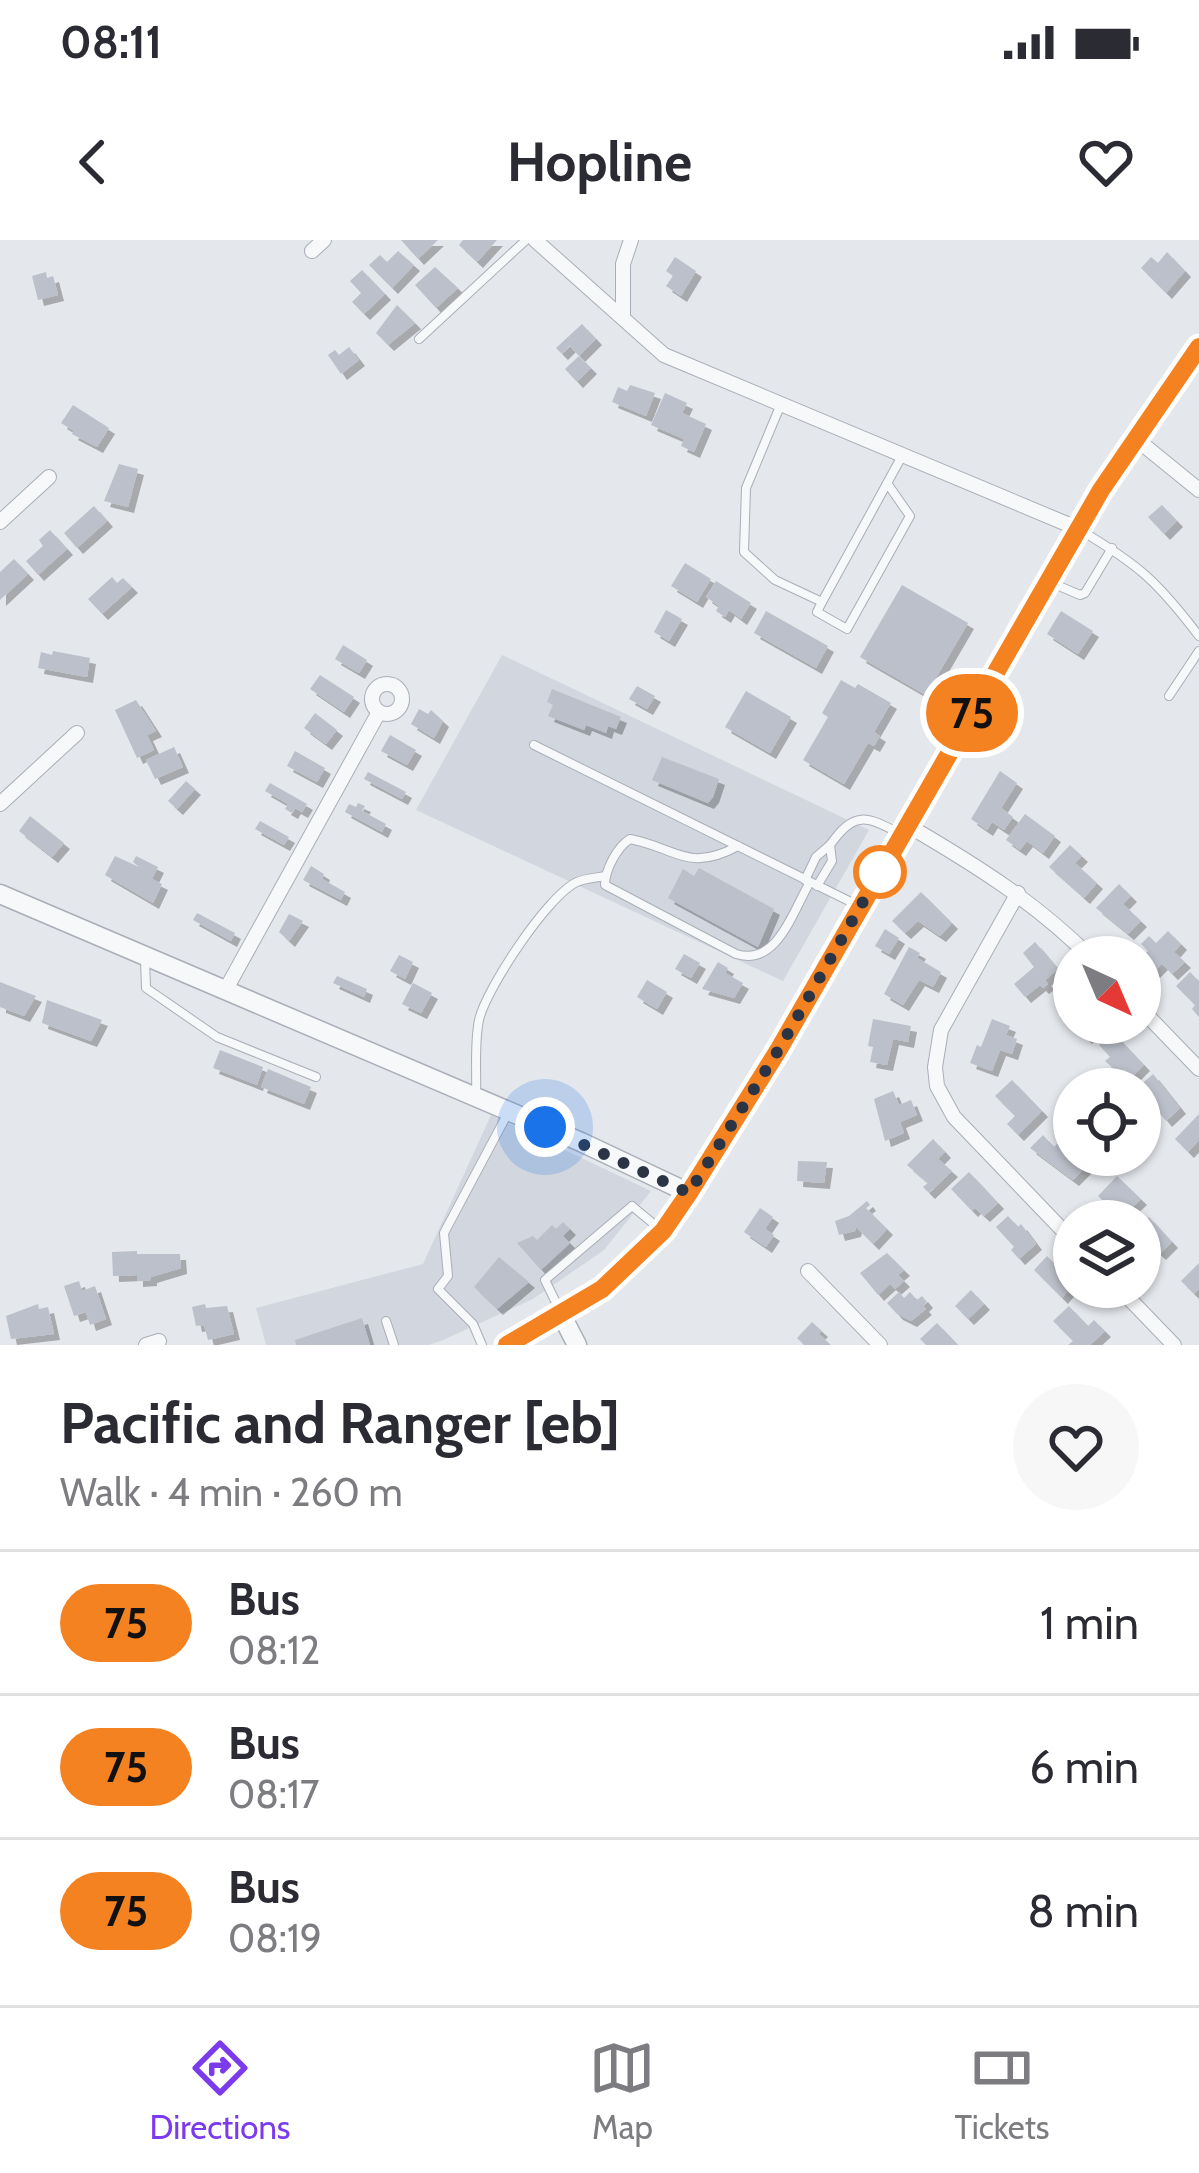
<!DOCTYPE html>
<meta charset="utf-8">
<style>
:root{--surface:#fff;--page:#f7f7f7;--text:#2b2b33;--muted:#7c7c81;--line:#e1e1e2;--accent:#7c3aed}
body{margin:0;font-family:Cabin,sans-serif;background:var(--page);color:var(--text);height:100vh;display:flex;flex-direction:column;font-size:45px;white-space:nowrap}
*{box-sizing:border-box;margin:0}
p{font-size:39px;color:var(--muted)}
.icon{flex:none;width:66px;height:66px;fill:none;stroke:currentColor;stroke-width:2;stroke-linecap:round;stroke-linejoin:round}
.map{position:relative;height:1105px;overflow:hidden}
.details{display:flex;flex-direction:column;background:var(--surface);flex:1}
.details>*{flex:none}
.badge{padding:0 24px;border-radius:39px;font-size:42px;line-height:78px}
.needle{width:78px;rotate:136deg}
.controls{position:absolute;left:1053px;top:696px;display:grid;gap:24px}
.controls a{display:grid;place-items:center;width:108px;height:108px;border-radius:50%;background:var(--surface);box-shadow:0 3px 9px #0004;font-size:60px}
.you{position:absolute;width:60px;height:60px;margin:-30px;border:9px solid #fff;border-radius:50%;background:#1a73e8;box-shadow:0 0 0 18px #1a73e833}
.map>.badge{position:absolute;translate:-50% -50%;box-shadow:0 0 0 6px #fff}
.round{display:grid;place-items:center;flex:none;width:126px;height:126px;border-radius:63px;background:var(--page)}
.summary{display:flex;align-items:center;justify-content:space-between;height:204px;padding:0 60px}
h1{font-size:57px;font-weight:700;line-height:90px}
ul{padding:0;list-style:none}
li{display:flex;align-items:center;gap:36px;height:144px;padding:0 60px;border-top:3px solid var(--line)}
li div{flex:1}
li b{display:block;font-size:45px}
li em{font-style:normal}
li .badge{min-width:132px;font-weight:700;text-align:center}
.status{display:flex;justify-content:space-between;align-items:center;height:84px;padding:0 60px;background:var(--surface);direction:ltr}
.status svg{height:33px;fill:currentColor}
header{display:flex;justify-content:space-between;align-items:center;height:156px;padding:0 60px;background:var(--surface);font-size:54px;font-weight:700}
.tabs{display:flex;justify-content:space-around;align-items:center;height:168px;border-top:3px solid var(--line);background:var(--surface);font-size:33px;color:var(--muted)}
.tabs a{display:grid;justify-items:center;gap:6px}
.tabs .on{color:var(--accent)}
.map>svg:first-child{display:block}
.built{fill:#d2d6de}
.building{fill:#bbc0ca;filter:url(#shadow)}
.lines{fill:none;stroke-linecap:round;stroke-linejoin:round}
.service-casing{stroke:#a9aeb7;stroke-width:10}
.minor-casing{stroke:#a9aeb7;stroke-width:16}
.tertiary-casing{stroke:#a9aeb7;stroke-width:21}
.secondary-casing{stroke:#a9aeb7;stroke-width:24}
.service{stroke:#f7f8fa;stroke-width:8}
.minor{stroke:#f7f8fa;stroke-width:14}
.tertiary{stroke:#f7f8fa;stroke-width:18}
.secondary{stroke:#fff;stroke-width:21}
.line-casing{stroke:#fff;stroke-width:27}
.line{stroke:#f58220;stroke-width:18}
.walk{stroke:#2b3445;stroke-width:12;stroke-dasharray:0 21.6}
.stop-dot{fill:#fff;stroke:#f58220;stroke-width:6}
</style>
<div class="status"><b>08:11</b><svg viewBox="0 0 49 12"><path d="M0 12V9h3v3zM5 12V6h3v6zM10 12V3h3v9zM15 12V0h3v12zM26 1h20v11H26zM47 4h2v5h-2z"/></svg></div>
<header><svg class="icon" aria-label="back" viewBox="0 0 24 24"><path d="M15 5l-7 7 7 7"/></svg>Hopline<svg class="icon" aria-label="heart" viewBox="0 0 24 24"><path d="M12 20l-8-8c-3-5 5-10 8-4 3-6 11-1 8 4z"/></svg></header>
<div class="map">
<svg width="1199" height="1105" viewBox="0 0 1199 1105">
<defs>
<filter id="shadow"><feDropShadow dx="6" dy="6" stdDeviation="0" flood-color="#0004"/></filter>
</defs>
<rect width="100%" height="100%" fill="#e4e7ec"/>
<g class="built">
<polygon points="502,415 869,590 783,741 416,570"/>
<polygon points="491,875 651,951 604,1010 533,1059 443,1100 429,1105 266,1105 256,1068 423,1024"/>
</g>
<g class="building">
<polygon points="401,0 438,0 418,19"/>
<polygon points="463,0 497,0 477,22 459,5"/>
<polygon points="398,11 414,25 392,48 369,25 380,15 387,22"/>
<polygon points="1167,12 1185,31 1166,53 1141,28 1151,17 1158,23"/>
<polygon points="675,17 696,31 681,56 666,46 673,36 666,31"/>
<polygon points="435,27 458,48 436,68 415,45"/>
<polygon points="362,30 385,54 364,74 352,62 361,53 350,41"/>
<polygon points="46,32 47,38 53,36 58,55 38,60 32,36"/>
<polygon points="397,65 415,83 388,105 376,93"/>
<polygon points="582,84 596,99 579,116 591,128 577,142 565,129 579,116 570,106 562,114 556,108"/>
<polygon points="349,107 359,120 341,134 328,115 335,110 339,115"/>
<polygon points="630,145 655,153 646,176 612,162 618,147 627,151"/>
<polygon points="665,153 687,163 682,173 706,184 694,212 681,206 684,199 651,185"/>
<polygon points="73,165 109,188 97,207 72,194 74,191 61,183"/>
<polygon points="119,224 138,229 128,267 104,261"/>
<polygon points="1162,265 1177,281 1164,294 1148,277"/>
<polygon points="94,266 107,281 77,308 64,293"/>
<polygon points="50,290 67,309 38,335 26,321 43,306 39,300"/>
<polygon points="14,319 28,334 0,360 0,332"/>
<polygon points="685,323 711,339 697,362 671,346"/>
<polygon points="112,337 117,343 123,338 132,347 102,374 88,359"/>
<polygon points="716,341 751,363 741,379 729,370 725,377 716,371 719,366 706,357"/>
<polygon points="902,345 968,383 926,455 860,417"/>
<polygon points="666,370 682,379 669,401 654,392"/>
<polygon points="766,371 828,406 816,428 754,393"/>
<polygon points="1061,371 1093,391 1078,414 1047,394"/>
<polygon points="343,405 367,420 359,433 335,419"/>
<polygon points="53,411 90,418 87,437 38,428 41,412 52,415"/>
<polygon points="320,435 354,457 344,472 310,449"/>
<polygon points="841,440 855,448 858,444 891,463 874,492 880,496 874,506 868,503 844,544 803,520 828,477 822,473"/>
<polygon points="637,446 655,456 647,469 629,459"/>
<polygon points="552,449 621,477 616,489 608,486 606,493 586,485 584,490 548,476 553,465 547,462"/>
<polygon points="746,451 791,477 770,513 725,487"/>
<polygon points="136,460 156,491 147,495 154,510 137,518 115,470"/>
<polygon points="419,469 428,474 431,470 443,481 434,498 411,484"/>
<polygon points="315,473 337,490 326,504 304,488"/>
<polygon points="390,495 416,510 407,525 381,511"/>
<polygon points="174,507 183,527 155,539 146,520"/>
<polygon points="295,511 325,528 317,542 287,526"/>
<polygon points="662,517 719,539 713,557 708,563 652,540"/>
<polygon points="1000,531 1017,543 1001,568 1013,577 1004,590 992,582 987,590 971,579"/>
<polygon points="368,532 406,552 402,559 364,539"/>
<polygon points="186,541 195,549 177,569 168,561"/>
<polygon points="270,543 307,564 302,572 295,568 292,573 285,569 288,564 265,551"/>
<polygon points="358,563 365,566 362,571 386,584 382,592 345,572 349,564 356,567"/>
<polygon points="1025,574 1055,596 1043,613 1027,601 1020,610 1006,600"/>
<polygon points="30,576 64,603 52,617 19,591"/>
<polygon points="260,581 289,597 284,605 255,589"/>
<polygon points="1070,605 1082,616 1075,623 1097,643 1084,658 1049,627"/>
<polygon points="115,616 139,627 133,622 136,616 158,627 152,639 162,644 153,663 105,635"/>
<polygon points="311,626 324,634 322,639 345,652 341,660 303,640"/>
<polygon points="699,628 774,669 758,707 668,658 683,629 694,636"/>
<polygon points="1119,644 1131,656 1123,664 1141,681 1128,694 1096,668"/>
<polygon points="921,652 952,683 940,696 918,681 905,693 892,681"/>
<polygon points="197,673 235,693 231,701 193,680"/>
<polygon points="289,674 303,681 289,701 279,692"/>
<polygon points="885,689 899,698 889,714 875,706"/>
<polygon points="1168,691 1181,704 1174,712 1185,722 1172,734 1162,724 1154,732 1140,719 1148,711 1141,704 1149,696 1156,703"/>
<polygon points="1035,702 1058,729 1045,740 1048,744 1043,748 1040,745 1025,757 1014,744 1034,727 1023,713"/>
<polygon points="909,707 920,713 917,718 941,732 933,747 919,740 903,765 884,754"/>
<polygon points="684,714 700,723 691,738 675,729"/>
<polygon points="399,715 413,722 405,739 390,731"/>
<polygon points="718,722 728,728 725,733 743,743 734,758 702,749"/>
<polygon points="1190,732 1199,741 1199,777 1192,769 1195,765 1176,746"/>
<polygon points="337,736 367,749 364,757 333,743"/>
<polygon points="647,740 667,752 657,769 637,757"/>
<polygon points="0,742 36,756 24,776 0,767"/>
<polygon points="413,743 432,753 421,773 402,764"/>
<polygon points="1074,757 1074,783 1102,783 1086,798 1059,772"/>
<polygon points="47,760 102,780 91,801 42,783"/>
<polygon points="873,779 911,786 908,802 893,799 887,825 870,822 873,807 868,806"/>
<polygon points="992,779 1010,786 1006,795 1017,799 1012,814 1000,810 992,831 970,823 977,805 981,807"/>
<polygon points="1113,792 1144,825 1123,846 1111,834 1115,830 1105,821 1110,817 1099,805"/>
<polygon points="220,810 263,827 257,845 213,828"/>
<polygon points="268,829 311,847 304,864 261,847"/>
<polygon points="1153,834 1180,868 1166,881 1140,849 1136,849"/>
<polygon points="1012,840 1042,871 1018,895 1007,884 1015,876 995,856"/>
<polygon points="893,851 899,865 911,860 917,875 900,882 904,893 885,901 874,859"/>
<polygon points="1199,874 1199,900 1188,912 1175,899"/>
<polygon points="1043,895 1054,907 1059,902 1086,927 1073,940 1030,908"/>
<polygon points="933,899 945,912 938,919 952,931 929,953 923,947 928,943 907,925"/>
<polygon points="798,921 827,922 824,943 797,941"/>
<polygon points="969,932 998,963 984,976 975,968 972,971 951,949"/>
<polygon points="1117,936 1141,959 1121,978 1098,956"/>
<polygon points="867,961 870,965 866,968 887,989 873,1004 856,987 855,991 839,995 835,981 849,976"/>
<polygon points="760,968 773,977 765,989 774,995 766,1007 744,992"/>
<polygon points="1008,976 1018,987 1021,984 1036,1004 1019,1019 1011,1010 1014,1007 996,987"/>
<polygon points="1149,977 1172,1002 1160,1014 1140,996 1140,986"/>
<polygon points="563,982 570,989 563,996 570,1003 541,1030 517,1003 533,996 537,1000 552,985 556,989"/>
<polygon points="137,1011 137,1014 180,1014 181,1028 151,1037 151,1040 137,1041 137,1035 113,1036 112,1012"/>
<polygon points="887,1013 904,1030 898,1035 904,1041 895,1049 890,1044 878,1055 860,1033"/>
<polygon points="1047,1016 1074,1043 1062,1058 1034,1030"/>
<polygon points="499,1017 529,1042 497,1069 474,1047"/>
<polygon points="1199,1023 1199,1049 1194,1054 1181,1041"/>
<polygon points="79,1041 82,1051 95,1046 106,1079 90,1085 86,1072 74,1076 64,1046"/>
<polygon points="971,1050 984,1064 968,1079 955,1066"/>
<polygon points="899,1052 904,1058 910,1052 917,1060 922,1056 927,1062 923,1066 926,1069 911,1081 897,1074 887,1063"/>
<polygon points="38,1064 39,1069 48,1067 54,1094 11,1099 6,1076"/>
<polygon points="205,1064 206,1068 227,1066 234,1094 208,1100 204,1085 196,1086 192,1067"/>
<polygon points="1069,1066 1088,1086 1094,1080 1105,1091 1090,1105 1068,1105 1073,1101 1053,1081"/>
<polygon points="362,1078 370,1105 296,1105 295,1100"/>
<polygon points="812,1082 822,1091 819,1094 831,1105 804,1105 797,1098"/>
<polygon points="937,1083 958,1105 926,1105 920,1099"/>
</g>
<g class="lines">
<defs>
<g id="service">
<polyline points="419,99 526,0"/>
<polyline points="781,164 746,248 744,312 775,340 822,362"/>
<polyline points="887,243 910,276 847,389 817,372 822,362 902,216"/>
<path d="M 1080,290 C 1139,325 1157,341 1199,396"/>
<polyline points="1052,343 1080,355 1085,353 1112,308"/>
<polyline points="1169,456 1199,411"/>
<polyline points="534,505 859,666"/>
<path d="M 830,605 C 855,570 866,576 901,594"/>
<path d="M 738,606 C 688,633 677,608 630,599 C 617,607 605,630 605,645 L 736,714 C 777,727 793,671 810,642"/>
<polyline points="805,640 816,617 830,605 832,621 817,646"/>
<polyline points="145,720 146,748 217,797 316,837"/>
<path d="M 476,856 C 477,832 474,804 479,780 C 486,749 548,655 577,642 C 586,638 596,638 605,636"/>
<polyline points="561,1073 545,1040 632,966 661,990"/>
<polyline points="386,1081 394,1105"/>
<polyline points="482,1105 473,1084 438,1049 448,1036 444,993 508,873"/>
</g>
<g id="minor">
<polyline points="535,0 664,115 1079,289"/>
<polyline points="312,11 324,0"/>
<polyline points="623,75 623,24 631,0"/>
<polyline points="1135,198 1199,250"/>
<polyline points="0,282 49,237"/>
<circle cx="387" cy="459" r="15"/>
<polyline points="0,564 77,493"/>
<path d="M 907,585 C 974,624 1035,662 1090,717"/>
<polyline points="1018,653 941,790 935,827 937,846 954,877 1074,1002"/>
<polyline points="225,751 379,472"/>
<polyline points="1140,768 1199,829"/>
<polyline points="808,1031 880,1105"/>
<polyline points="1118,1047 1174,1105"/>
<polyline points="146,1105 159,1101"/>
</g>
<g id="tertiary">
<polyline points="0,654 581,902 689,953"/>
<polyline points="562,1076 577,1105"/>
</g>
<polyline id="secondary" points="507,1105 602,1049 663,991 689,953 779,809 1101,250 1199,107"/>
</defs>
<use href="#service" class="service-casing"/>
<use href="#minor" class="minor-casing"/>
<use href="#tertiary" class="tertiary-casing"/>
<use href="#secondary" class="secondary-casing"/>
<use href="#service" class="service"/>
<use href="#minor" class="minor"/>
<use href="#tertiary" class="tertiary"/>
<use href="#secondary" class="secondary"/>
</g>
<g class="lines">
<defs>
<polyline id="line" points="507,1105 602,1049 663,991 689,953 779,809 1101,250 1199,107"/>
</defs>
<use href="#line" class="line-casing"/>
<use href="#line" class="line"/>
<polyline class="walk" points="545,887 689,953 779,809 880,632"/>
</g>
<circle class="stop-dot" cx="880" cy="632" r="24"/>
</svg>
<div class="controls">
<a><svg class="needle" viewBox="-14 -14 28 28"><path d="M0-13l5 13h-10z" fill="#e53935"/><path d="M0 13l5-13h-10z" fill="#7c7c81"/></svg></a>
<a><svg class="icon" aria-label="locate" viewBox="0 0 24 24"><circle cx="12" cy="12" r="6"/><path d="M12 2v4M12 18v4M2 12h4M18 12h4"/></svg></a>
<a><svg class="icon" aria-label="layers" viewBox="0 0 24 24"><path d="M12 4l9 5-9 5-9-5zM3 14l9 5 9-5"/></svg></a>
</div>
<div class="you" style="left:545px;top:887px"></div>
<b class="badge" style="left:972px;top:473px;background:#f58220;color:#111">75</b>
</div>
<section class="details">
<div class="summary"><div><h1>Pacific and Ranger [eb]</h1><p>Walk · 4 min · 260 m</p></div><a class="round"><svg class="icon" aria-label="heart" viewBox="0 0 24 24"><path d="M12 20l-8-8c-3-5 5-10 8-4 3-6 11-1 8 4z"/></svg></a></div>
<ul>
<li><span class="badge" style="background:#f58220;color:#111">75</span><div><b>Bus</b><p>08:12</p></div><em>1 min</em></li>
<li><span class="badge" style="background:#f58220;color:#111">75</span><div><b>Bus</b><p>08:17</p></div><em>6 min</em></li>
<li><span class="badge" style="background:#f58220;color:#111">75</span><div><b>Bus</b><p>08:19</p></div><em>8 min</em></li>
</ul>
</section>
<nav class="tabs">
<a class="on"><svg class="icon" aria-label="directions" viewBox="0 0 24 24"><path d="M12 3l9 9-9 9-9-9zM9 14v-3h6M13 9l2 2-2 2"/></svg>Directions</a>
<a><svg class="icon" aria-label="map" viewBox="0 0 24 24"><path d="M3 6l6-2 6 2 6-2v14l-6 2-6-2-6 2zM9 4v14M15 6v14"/></svg>Map</a>
<a><svg class="icon" aria-label="tickets" viewBox="0 0 24 24"><path d="M3 7h18v10H3zM15 7v10"/></svg>Tickets</a>
</nav>
